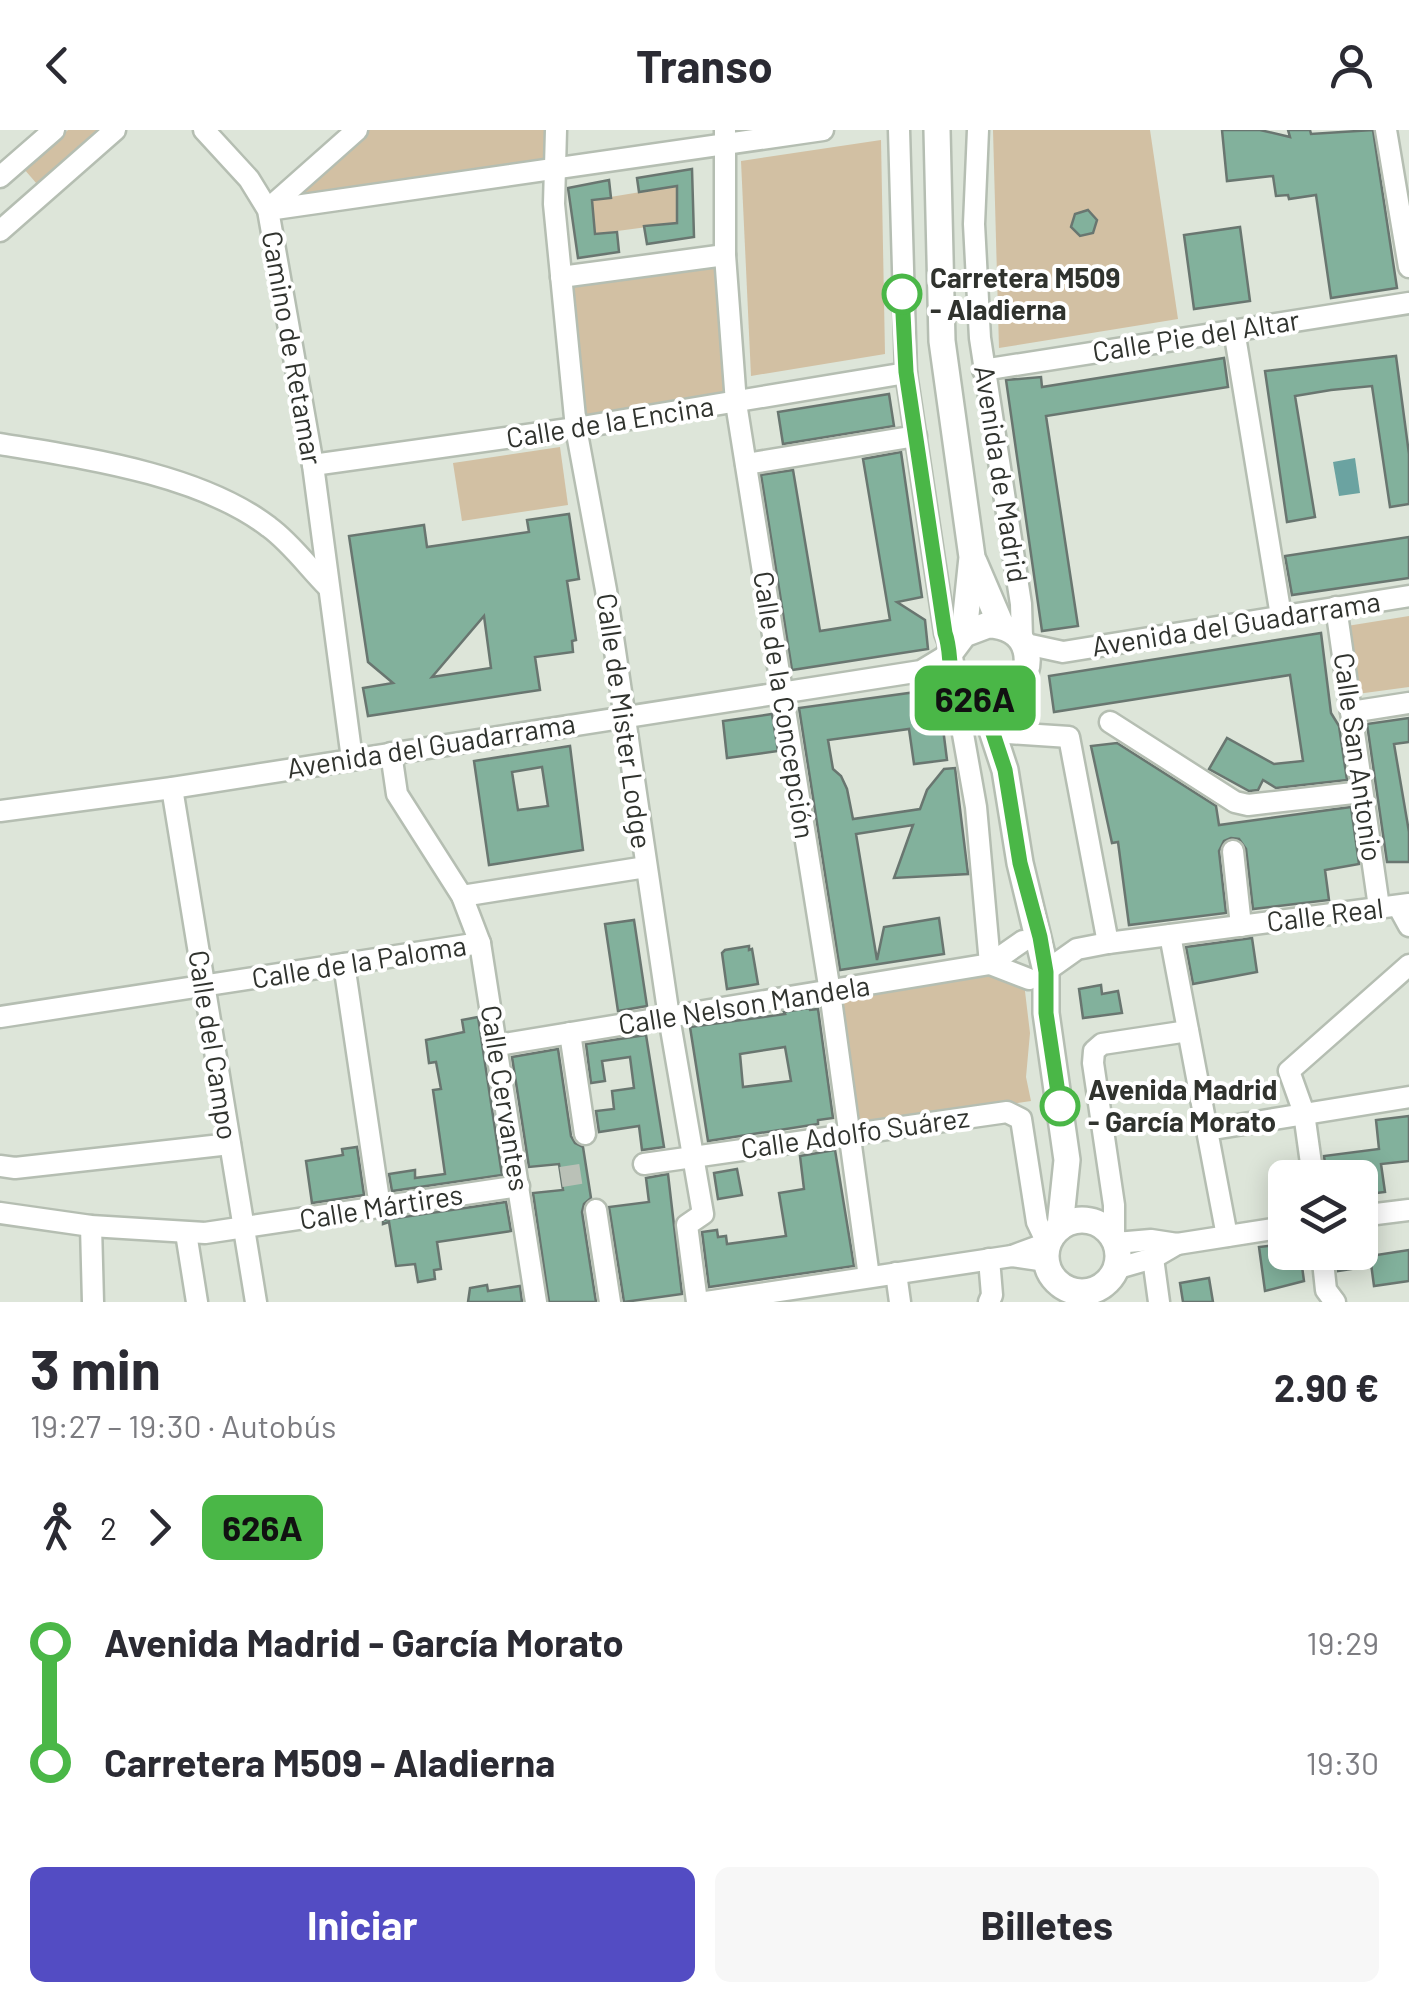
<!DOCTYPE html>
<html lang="es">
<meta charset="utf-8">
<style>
:root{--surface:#fff;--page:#f7f7f7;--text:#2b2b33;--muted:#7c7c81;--accent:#534cc3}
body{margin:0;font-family:Barlow,sans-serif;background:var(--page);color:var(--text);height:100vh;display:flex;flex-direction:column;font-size:38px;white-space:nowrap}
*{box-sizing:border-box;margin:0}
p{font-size:32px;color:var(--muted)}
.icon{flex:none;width:55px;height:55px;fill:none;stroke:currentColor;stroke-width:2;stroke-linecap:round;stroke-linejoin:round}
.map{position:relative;height:1172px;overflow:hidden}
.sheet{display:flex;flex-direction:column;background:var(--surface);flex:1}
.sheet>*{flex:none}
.badge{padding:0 20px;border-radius:15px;font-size:35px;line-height:65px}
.fabs{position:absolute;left:1268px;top:1030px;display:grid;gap:20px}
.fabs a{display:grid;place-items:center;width:110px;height:110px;border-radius:15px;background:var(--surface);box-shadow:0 5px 25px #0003;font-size:50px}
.map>.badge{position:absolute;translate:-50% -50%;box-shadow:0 0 0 5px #fff}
.legs{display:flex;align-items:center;gap:15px;height:110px;padding:0 30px;font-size:32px}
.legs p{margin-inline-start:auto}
.headline{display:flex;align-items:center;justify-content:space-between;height:170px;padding:0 30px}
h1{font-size:55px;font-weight:700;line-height:75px}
.button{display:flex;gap:20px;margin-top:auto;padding:20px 30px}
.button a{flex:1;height:115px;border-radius:15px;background:var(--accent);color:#fff;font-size:40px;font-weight:700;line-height:115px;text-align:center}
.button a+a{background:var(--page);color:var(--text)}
ul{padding:0 30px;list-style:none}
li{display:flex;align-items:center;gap:35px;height:120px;font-size:38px}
li i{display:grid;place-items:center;width:15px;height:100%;margin:0 12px;background:currentColor}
li i::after{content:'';width:25px;height:25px;margin:-12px;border:8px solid;border-radius:50%;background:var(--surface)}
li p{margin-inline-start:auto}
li:first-child i{background:linear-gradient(#0000 50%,currentColor 0)}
li:last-child i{background:linear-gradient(currentColor 50%,#0000 0)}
header{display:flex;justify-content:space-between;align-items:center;height:130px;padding:0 30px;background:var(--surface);font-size:45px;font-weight:700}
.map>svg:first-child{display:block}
.green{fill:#d2c0a3}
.water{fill:#6ba3a1}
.building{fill:#82b19c;stroke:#697670;stroke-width:2.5;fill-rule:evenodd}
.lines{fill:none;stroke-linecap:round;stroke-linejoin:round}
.minor-tunnel{stroke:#bac1b7;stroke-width:20;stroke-dasharray:20 10;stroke-linecap:butt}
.minor-casing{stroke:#b5beb2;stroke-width:25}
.major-casing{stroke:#b5beb2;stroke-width:30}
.minor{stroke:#fff;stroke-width:20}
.major{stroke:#fff;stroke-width:25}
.line-1-casing{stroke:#fff;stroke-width:22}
.line-1{stroke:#4ab747;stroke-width:15}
.stop-1-dot{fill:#fff;stroke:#4ab747;stroke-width:5}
.labels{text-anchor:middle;stroke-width:8;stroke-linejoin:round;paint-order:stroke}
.stop-label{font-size:28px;font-weight:bold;fill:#30332e;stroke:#fff;text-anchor:start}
.street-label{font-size:28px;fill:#30332e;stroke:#fff}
</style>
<header><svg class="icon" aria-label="back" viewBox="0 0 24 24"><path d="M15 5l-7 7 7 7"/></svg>Transo<svg class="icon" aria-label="person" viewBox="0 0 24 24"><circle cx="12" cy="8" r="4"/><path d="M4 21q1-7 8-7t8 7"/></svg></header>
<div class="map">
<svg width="1409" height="1172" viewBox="0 0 1409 1172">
<rect width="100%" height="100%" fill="#dde5d9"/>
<g class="green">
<polygon points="68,0 99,0 37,54 24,39"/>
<polygon points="356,0 556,0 553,40 268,80"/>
<polygon points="993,0 1150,0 1178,189 999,218"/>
<polygon points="881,10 885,224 751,246 741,31"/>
<polygon points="677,56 677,93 595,104 592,70"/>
<polygon points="725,125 736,273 576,298 561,147"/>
<polygon points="560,317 568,375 462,391 453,333"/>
<polygon points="1409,486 1409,557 1357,564 1347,496"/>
<polygon points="986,840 1024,853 1030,903 1026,947 1031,971 856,997 836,867"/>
</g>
<polygon class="water" points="1355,328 1360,363 1339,366 1333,332"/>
<g class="building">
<polygon points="1222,0 1260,0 1290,7 1288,0 1310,0 1311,4 1373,0 1397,158 1331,168 1316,65 1289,69 1288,65 1276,66 1273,46 1227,51"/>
<polygon points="692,39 694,107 647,114 644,96 677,93 677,56 639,62 637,48"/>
<polygon points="609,50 611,68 592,70 595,104 617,102 619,122 578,128 568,58"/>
<polygon points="1088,80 1097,90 1093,103 1080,106 1071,97 1075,84"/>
<polygon points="1240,97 1250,171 1194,179 1184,105"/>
<polygon points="1396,226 1409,324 1409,374 1390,377 1372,256 1331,260 1295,266 1315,387 1287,392 1265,241"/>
<polygon points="1224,228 1228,257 1046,286 1078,496 1042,501 1006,250 1041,247 1042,257"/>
<polygon points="889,264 894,296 783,314 778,282"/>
<polygon points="901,322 922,467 897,472 925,490 928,519 792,540 761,345 793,340 820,501 890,490 863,329"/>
<path d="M 569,384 L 579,449 L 567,451 L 576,510 L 572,511 L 573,522 L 535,527 L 540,560 L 368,586 L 363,558 L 393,553 L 368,532 L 349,406 L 424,395 L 427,417 L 529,402 L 527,390 ZM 484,486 L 491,538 L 432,547 Z"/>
<polygon points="1409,407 1409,448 1292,465 1285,426"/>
<polygon points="1321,503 1331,583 1339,596 1347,650 1276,658 1263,650 1258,660 1249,661 1209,639 1227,608 1274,634 1303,631 1290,545 1054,582 1049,546"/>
<polygon points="938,559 947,630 914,634 909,599 828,610 833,639 841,646 847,659 853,689 920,679 927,660 944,639 955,638 968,744 894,748 913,695 856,704 877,830 884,797 939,788 944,824 840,840 799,578"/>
<polygon points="772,584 778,621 727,628 723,591"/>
<polygon points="1409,588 1409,612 1394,614 1409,702 1409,732 1387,732 1367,594"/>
<polygon points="1117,613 1216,676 1219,695 1351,677 1359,734 1325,740 1329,770 1253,779 1246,719 1239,709 1231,708 1224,711 1219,721 1226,783 1129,795 1118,712 1112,713 1091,616"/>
<path d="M 570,616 L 583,720 L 489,735 L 474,631 ZM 542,637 L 548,676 L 518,680 L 512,642 Z"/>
<polygon points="634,790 647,876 618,881 605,794"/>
<polygon points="1252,808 1257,842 1193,854 1186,817"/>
<polygon points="749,816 749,820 752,819 758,854 727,859 722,823 725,820"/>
<polygon points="1101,855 1102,864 1118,861 1122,883 1083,888 1079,859"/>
<path d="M 809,878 L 810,880 L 818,879 L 833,988 L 818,990 L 818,994 L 708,1011 L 690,897 L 785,884 L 784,882 ZM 785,917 L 791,951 L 743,957 L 740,924 Z"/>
<polygon points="478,887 502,1045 392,1061 389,1044 415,1040 415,1048 445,1044 433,960 441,959 436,932 429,933 426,910 464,902 462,890"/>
<polygon points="646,905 664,1017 642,1020 639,996 599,1002 596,981 614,979 612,961 634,958 630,927 602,931 605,951 591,953 586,914"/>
<polygon points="558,919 571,1006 575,1013 583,1017 591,1068 584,1074 582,1082 596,1172 549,1172 533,1063 563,1060 559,1034 529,1037 512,927"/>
<polygon points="1409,986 1409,1031 1381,1034 1385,1062 1360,1065 1360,1048 1327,1048 1324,1026 1379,1019 1376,990"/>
<polygon points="357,1017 364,1065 312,1073 306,1031 343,1025 342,1019"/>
<polygon points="835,1020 854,1136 709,1157 702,1102 717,1100 718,1107 726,1106 727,1114 786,1106 779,1063 804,1059 800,1026"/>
<polygon points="737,1039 742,1065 718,1069 714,1043"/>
<polygon points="668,1044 682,1164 624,1172 609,1077 649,1072 646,1048"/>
<polygon points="506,1072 511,1101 437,1112 441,1139 434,1140 435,1149 418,1152 415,1134 396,1136 389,1092 383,1094 383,1090"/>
<polygon points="1285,1114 1285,1122 1300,1122 1304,1151 1265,1161 1259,1117"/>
<polygon points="1409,1120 1409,1151 1374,1156 1370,1126"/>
<polygon points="1336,1122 1369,1122 1371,1136 1338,1141"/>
<polygon points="1209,1148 1213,1172 1183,1172 1180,1153"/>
<polygon points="487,1155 488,1161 520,1156 522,1172 468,1172 470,1158"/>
</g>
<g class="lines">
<polyline class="minor-tunnel" points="561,1047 587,1043"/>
<defs>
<g id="minor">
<polyline points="204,0 249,49 268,80 313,335 352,629"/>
<polyline points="556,0 554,74 576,298 606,460 669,887 703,1084 687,1095 697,1172"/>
<polyline points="725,0 725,125 736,273 830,862 869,1147"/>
<polyline points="899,0 906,243 945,503 951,519"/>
<polyline points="978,0 974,94 980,208 1021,474 1022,508"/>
<polyline points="1386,0 1409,137"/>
<polyline points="0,47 54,0"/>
<polyline points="269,78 357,0"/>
<polyline points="268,80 823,0"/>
<polyline points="0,101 115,0"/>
<polyline points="561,147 725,125"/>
<polyline points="1234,200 1281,486"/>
<polyline points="983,240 1409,173"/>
<path d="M 0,314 C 84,328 200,344 269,397 C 291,413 309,438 328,457"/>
<polyline points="746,334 916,306"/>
<polyline points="313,335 576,298 906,243"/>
<polyline points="1336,477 1379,777"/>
<polyline points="1026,514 1063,522 1409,466"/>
<polyline points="955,559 976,677 990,834"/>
<polyline points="1351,582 1409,573"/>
<polyline points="1110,592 1235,672 1248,675 1362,662"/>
<polyline points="1008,603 1069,607 1108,813"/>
<polyline points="391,623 397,664 462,766 480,813 536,1172"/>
<polyline points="172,658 256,1172"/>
<polyline points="0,681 172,658 921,541 949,524"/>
<polyline points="1233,721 1241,796"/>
<polyline points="462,766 646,737"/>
<polyline points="1398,776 1409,796"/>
<polyline points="1170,805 1227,1106"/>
<polyline points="344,834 380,1077"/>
<polyline points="990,834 1029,849"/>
<polyline points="1046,841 1077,819 1108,813 1409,774"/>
<polyline points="0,887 480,813"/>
<polyline points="570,903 585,1004"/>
<polyline points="498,915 990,834 1023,811"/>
<polyline points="1207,1000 1409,967"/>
<polyline points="644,1034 1007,982 1021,989 1037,1092 1047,1113 1012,1126 1046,1131"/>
<polyline points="0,1036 15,1038 230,1014"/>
<polyline points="1313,1048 1304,983 1289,941 1409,835"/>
<polyline points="596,1080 610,1172"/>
<polyline points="0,1083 91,1096 205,1103 519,1056"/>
<polyline points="1360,1086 1409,1080"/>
<polyline points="91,1096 93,1172"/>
<polyline points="186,1103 197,1172"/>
<polyline points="1114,1109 1114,1075 1093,933 1094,921 1102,914 1188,901"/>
<polyline points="1116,1113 1151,1110 1177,1114 1285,1097"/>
<polyline points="1322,1122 1326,1160 1335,1172"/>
<polyline points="1153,1128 1159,1172"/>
<polyline points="989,1129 992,1165 989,1172"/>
<polyline points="1115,1139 1153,1128 1177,1114"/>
<polyline points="896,1143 900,1172"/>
<polyline points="706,1172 1012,1126"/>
</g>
<g id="major">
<polyline points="937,0 942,211 972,427 964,504"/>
<polyline points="974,432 1001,495"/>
<path d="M 988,495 C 1031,496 1038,537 1012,565 L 982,570 L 955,559 L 949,524 L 964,504 Z"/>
<polyline points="982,570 1005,640 1020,733 1046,841 1046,883 1067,1030 1060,1097"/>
<circle cx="1082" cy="1126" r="36"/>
</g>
</defs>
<use href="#minor" class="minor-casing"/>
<use href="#major" class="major-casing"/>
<use href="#minor" class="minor"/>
<use href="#major" class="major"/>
</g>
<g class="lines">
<defs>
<path id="line-1" d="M 902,164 L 906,242 L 945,503 C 952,522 947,539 956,559 L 982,570 L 1005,640 L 1020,733 L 1040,807 L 1046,842 L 1046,883 L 1060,976"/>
</defs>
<use href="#line-1" class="line-1-casing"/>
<use href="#line-1" class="line-1"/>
</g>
<g class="stop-1-dot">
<circle cx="902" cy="164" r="18"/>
<circle cx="1060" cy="976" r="18"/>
</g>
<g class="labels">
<g class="stop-label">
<text x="930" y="158">Carretera M509<tspan x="930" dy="32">- Aladierna</tspan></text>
<text x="1088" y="970">Avenida Madrid<tspan x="1088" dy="32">- García Morato</tspan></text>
</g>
<g class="street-label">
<text transform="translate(1196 206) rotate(-9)" y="10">Calle Pie del Altar</text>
<text transform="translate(292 218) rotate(80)" y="10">Camino de Retamar</text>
<text transform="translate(610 292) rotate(-9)" y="10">Calle de la Encina</text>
<text transform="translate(1001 344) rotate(81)" y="10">Avenida de Madrid</text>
<text transform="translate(1236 494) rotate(-9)" y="10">Avenida del Guadarrama</text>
<text transform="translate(784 575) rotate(81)" y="10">Calle de la Concepción</text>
<text transform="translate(624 591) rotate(82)" y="10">Calle de Mister Lodge</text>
<text transform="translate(431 616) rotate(-9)" y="10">Avenida del Guadarrama</text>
<text transform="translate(1358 627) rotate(82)" y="10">Calle San Antonio</text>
<text transform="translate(1325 785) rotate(-7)" y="10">Calle Real</text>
<text transform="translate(359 832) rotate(-9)" y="10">Calle de la Paloma</text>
<text transform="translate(744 875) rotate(-9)" y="10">Calle Nelson Mandela</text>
<text transform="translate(213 915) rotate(81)" y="10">Calle del Campo</text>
<text transform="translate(505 968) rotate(81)" y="10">Calle Cervantes</text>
<text transform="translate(855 1003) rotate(-8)" y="10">Calle Adolfo Suárez</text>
<text transform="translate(381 1077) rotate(-9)" y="10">Calle Mártires</text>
</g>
</g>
</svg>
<div class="fabs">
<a><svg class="icon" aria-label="layers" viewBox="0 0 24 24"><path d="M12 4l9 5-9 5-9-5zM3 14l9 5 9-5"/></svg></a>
</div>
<b class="badge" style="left:975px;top:568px;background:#4ab747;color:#111">626A</b>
</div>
<section class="sheet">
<div class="headline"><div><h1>3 min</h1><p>19:27 – 19:30 · Autobús</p></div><b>2.90 €</b></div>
<div class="legs"><svg class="icon" aria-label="walk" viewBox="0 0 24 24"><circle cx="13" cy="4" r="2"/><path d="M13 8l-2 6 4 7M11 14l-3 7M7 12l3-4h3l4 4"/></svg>2<svg class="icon" aria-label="forward" viewBox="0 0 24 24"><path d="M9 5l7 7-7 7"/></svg><b class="badge" style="background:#4ab747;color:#111">626A</b></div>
<ul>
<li><i style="color:#4ab747"></i><b>Avenida Madrid - García Morato</b><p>19:29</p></li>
<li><i style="color:#4ab747"></i><b>Carretera M509 - Aladierna</b><p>19:30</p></li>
</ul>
<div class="button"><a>Iniciar</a><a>Billetes</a></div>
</section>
